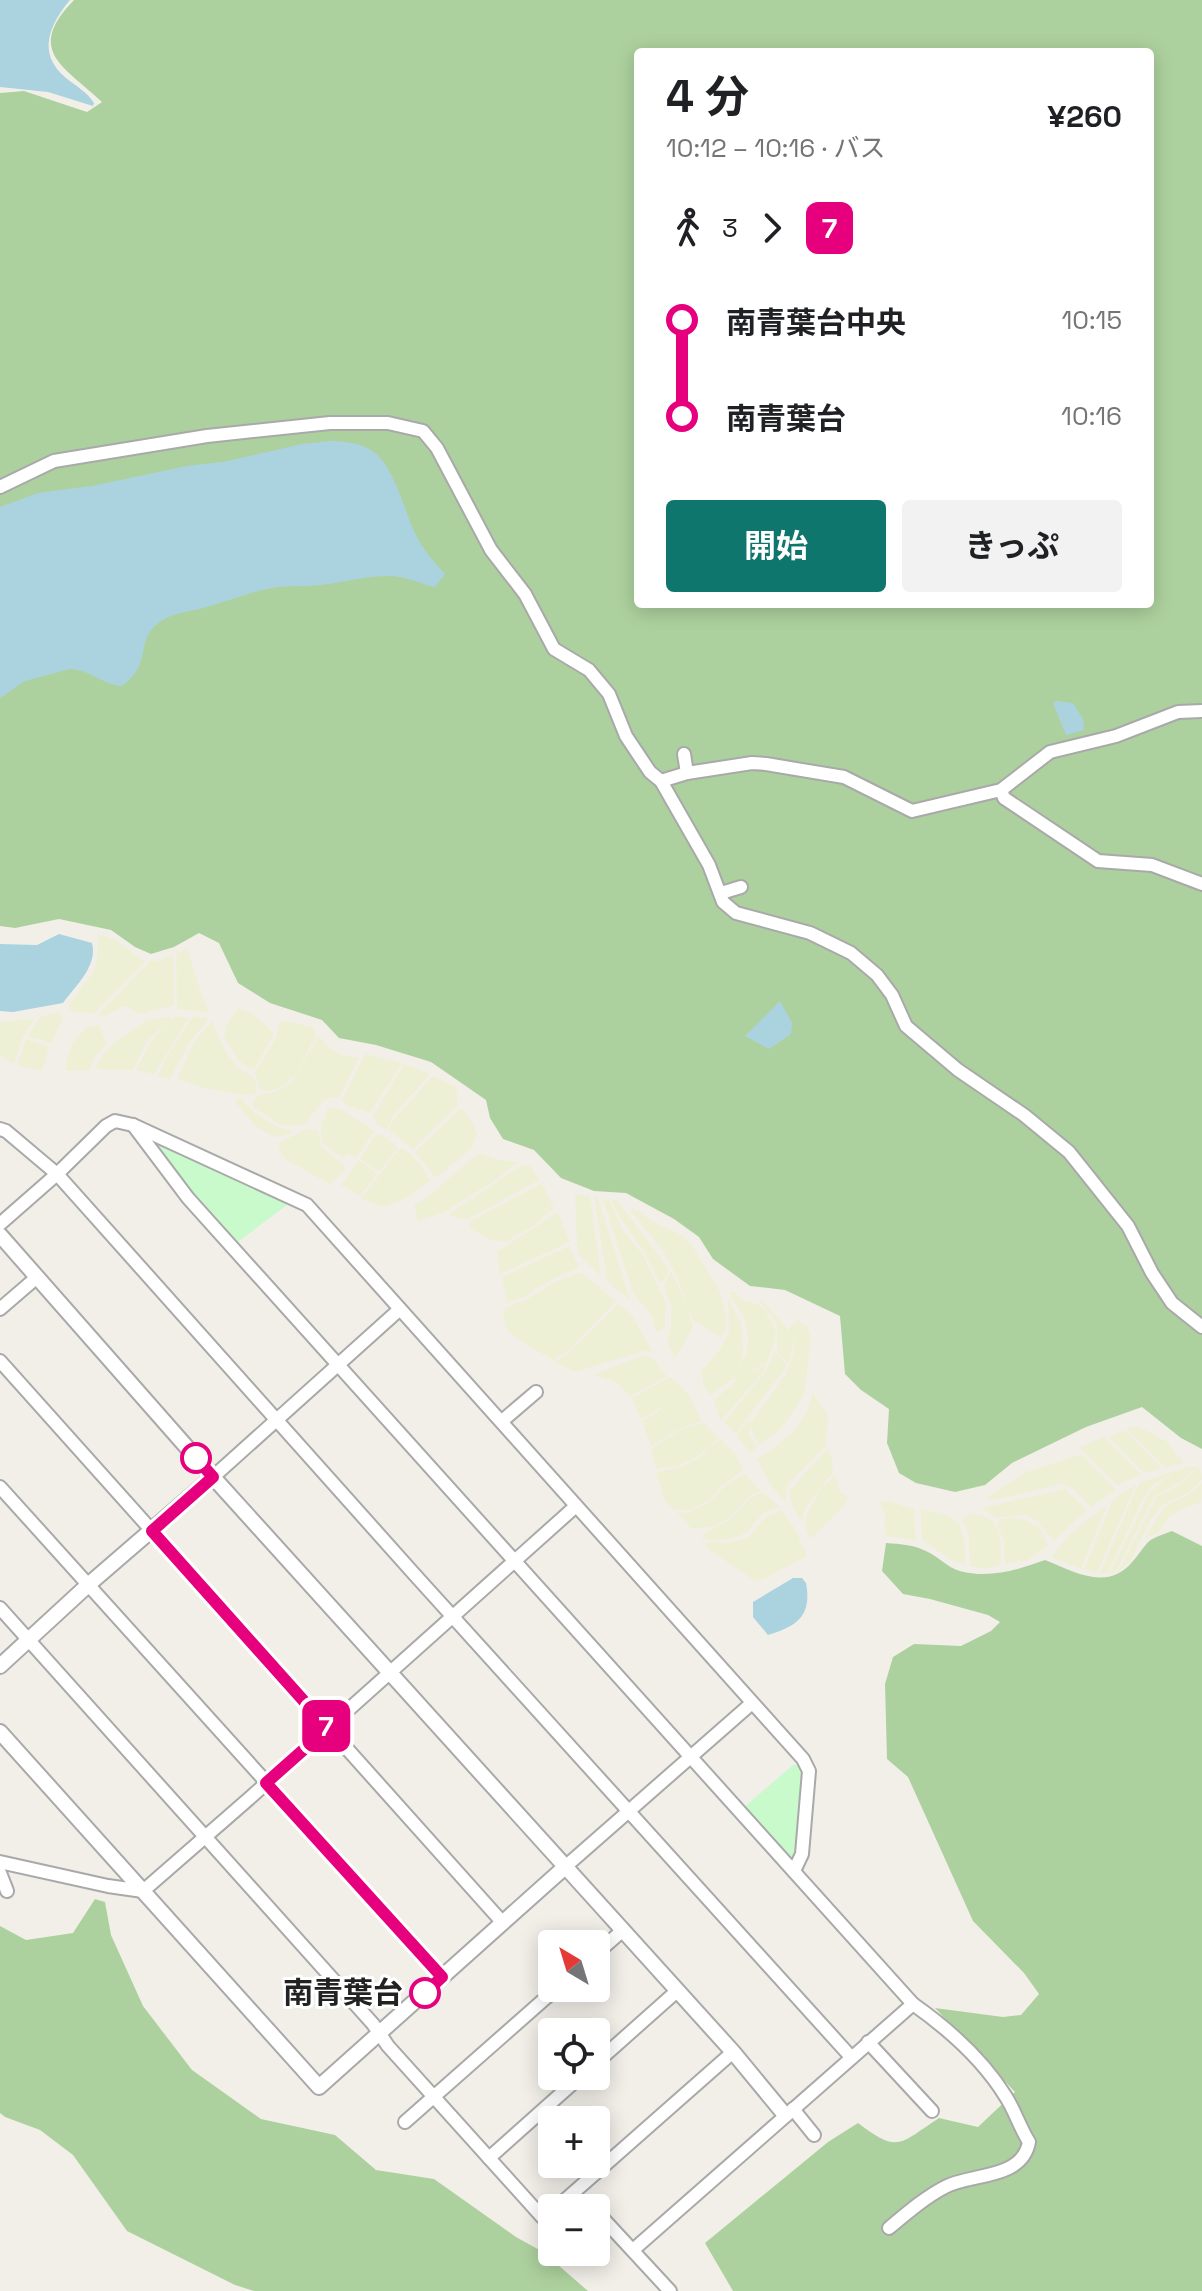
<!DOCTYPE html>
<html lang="ja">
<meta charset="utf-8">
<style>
:root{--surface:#fff;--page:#f2f2f2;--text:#202124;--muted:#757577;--accent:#0f766e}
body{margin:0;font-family:"Space Grotesk","Noto Sans JP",sans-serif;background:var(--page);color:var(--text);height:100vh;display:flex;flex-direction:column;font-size:30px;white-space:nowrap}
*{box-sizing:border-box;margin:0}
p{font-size:26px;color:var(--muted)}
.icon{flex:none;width:44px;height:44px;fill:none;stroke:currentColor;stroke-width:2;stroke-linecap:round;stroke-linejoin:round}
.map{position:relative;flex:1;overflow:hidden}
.details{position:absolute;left:634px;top:48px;width:520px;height:560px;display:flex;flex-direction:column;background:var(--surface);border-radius:8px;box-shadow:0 4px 20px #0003}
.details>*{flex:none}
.badge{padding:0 16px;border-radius:12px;font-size:28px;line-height:52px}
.needle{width:52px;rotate:322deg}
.fabs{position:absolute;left:538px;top:1930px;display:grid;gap:16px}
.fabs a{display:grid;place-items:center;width:72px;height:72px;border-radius:8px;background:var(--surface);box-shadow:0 4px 20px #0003;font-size:40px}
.map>.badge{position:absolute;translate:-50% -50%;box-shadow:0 0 0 4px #fff}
.legs{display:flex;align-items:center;gap:12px;height:88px;padding:0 32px;font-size:26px}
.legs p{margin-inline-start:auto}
.overview{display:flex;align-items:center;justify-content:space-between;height:136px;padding:0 32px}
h1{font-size:44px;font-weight:700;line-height:60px}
.button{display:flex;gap:16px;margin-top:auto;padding:16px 32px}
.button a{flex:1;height:92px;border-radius:8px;background:var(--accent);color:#fff;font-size:32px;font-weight:700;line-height:92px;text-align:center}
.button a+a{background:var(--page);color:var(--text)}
ul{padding:0 32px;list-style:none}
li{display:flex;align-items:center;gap:28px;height:96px;font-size:30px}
li i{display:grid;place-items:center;width:12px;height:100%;margin:0 10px;background:currentColor}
li i::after{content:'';width:20px;height:20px;margin:-10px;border:6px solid;border-radius:50%;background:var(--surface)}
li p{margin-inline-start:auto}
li:first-child i{background:linear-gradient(#0000 50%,currentColor 0)}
li:last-child i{background:linear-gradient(currentColor 50%,#0000 0)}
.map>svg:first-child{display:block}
.farmland{fill:#eef0d5}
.forest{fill:#add19e;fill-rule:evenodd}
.park{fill:#c8facc}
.water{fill:#aad3df}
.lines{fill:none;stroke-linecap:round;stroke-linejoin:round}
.minor-casing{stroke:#a9a9a9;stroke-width:16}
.tertiary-casing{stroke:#a9a9a9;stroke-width:18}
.minor{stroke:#fff;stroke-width:12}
.tertiary{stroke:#fff;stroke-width:14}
.line-1-casing{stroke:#fff;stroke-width:18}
.line-1{stroke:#e6007e;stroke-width:12}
.stop-1-dot{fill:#fff;stroke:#e6007e;stroke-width:4}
.labels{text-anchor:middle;stroke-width:6;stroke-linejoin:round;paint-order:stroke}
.stop-label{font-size:30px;font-weight:bold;fill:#222;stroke:#fff;text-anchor:end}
</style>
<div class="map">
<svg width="1202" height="2291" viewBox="0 0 1202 2291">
<rect width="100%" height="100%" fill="#f2efe9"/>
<g class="farmland">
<polygon points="98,934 114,939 145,962 95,1013 70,1011 69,1004 92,974 97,961"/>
<polygon points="187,948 201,992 209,1012 177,1009 176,954"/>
<polygon points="173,955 174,1005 139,1014 126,1006 101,1017 99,1014 151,960 158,961"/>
<polygon points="238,1008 252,1013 271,1030 273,1036 254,1069 249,1069 237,1059 224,1036 227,1024"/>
<polygon points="54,1012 62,1013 61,1023 51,1043 27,1037 40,1017"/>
<polygon points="171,1016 171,1020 176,1016 189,1018 154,1074 136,1070 150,1043 169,1021 147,1041 133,1070 95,1069 104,1053 114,1043 145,1021"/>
<polygon points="193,1016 209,1018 191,1040 170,1079 158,1076 167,1056"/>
<polygon points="34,1019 23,1037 14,1064 0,1055 0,1022"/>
<polygon points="212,1021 226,1052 238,1068 253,1077 257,1086 255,1094 243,1095 205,1088 177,1079 194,1042"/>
<polygon points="285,1021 313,1027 316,1036 296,1074 285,1085 270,1091 260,1090 255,1072 276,1038 279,1023"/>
<polygon points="99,1025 107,1044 95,1056 90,1070 66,1071 67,1058 72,1044 86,1027"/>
<polygon points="319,1036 327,1046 341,1055 359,1058 339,1097 329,1098 321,1103 305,1125 281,1125 253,1107 254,1100 260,1094 275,1092 291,1083"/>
<polygon points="26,1039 49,1047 42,1071 17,1065"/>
<polygon points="365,1054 402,1063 370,1113 348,1106 342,1100"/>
<polygon points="404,1064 430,1074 393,1116 387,1130 377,1124 373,1116"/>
<polygon points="433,1076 456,1087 458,1105 413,1149 390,1131 390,1124"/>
<polygon points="241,1098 255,1113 278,1127 291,1130 292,1133 279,1137 272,1136 255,1126 236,1103 237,1099"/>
<polygon points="328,1107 342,1110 374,1131 356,1158 347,1153 344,1157 335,1153 322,1142 321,1127"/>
<polygon points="461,1108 474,1125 477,1135 472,1148 436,1178 415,1152"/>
<polygon points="306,1129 318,1130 321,1146 344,1166 344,1171 330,1184 285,1159 281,1154 278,1144"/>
<polygon points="376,1134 386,1137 398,1148 379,1172 360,1159"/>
<polygon points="400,1148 405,1149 418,1161 430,1180 407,1198 384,1207 361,1199"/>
<polygon points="479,1153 499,1160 518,1162 497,1179 443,1213 418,1221 414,1205 422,1201"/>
<polygon points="359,1160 377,1174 360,1196 341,1185"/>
<polygon points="523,1164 531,1167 539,1180 467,1220 448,1215"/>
<polygon points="542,1183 554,1208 533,1226 507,1241 493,1241 469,1228 471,1221"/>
<polygon points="575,1194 590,1196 601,1276 580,1256 577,1246"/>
<polygon points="594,1196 598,1198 630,1300 614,1288 607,1279"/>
<polygon points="603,1199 609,1199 622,1229 643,1255 666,1303 665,1327 658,1332 654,1328 652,1316 633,1293"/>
<polygon points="617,1200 669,1269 665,1279 660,1283 645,1253 620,1218 612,1201"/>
<polygon points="633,1208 655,1223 682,1235 692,1245 720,1292 727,1323 721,1338 699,1323 695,1324 676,1275 664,1252 630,1210"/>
<polygon points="558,1212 570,1242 500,1274 497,1252"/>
<polygon points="569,1246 579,1267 547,1282 526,1296 507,1302 502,1277"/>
<polygon points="671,1271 688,1307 693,1327 675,1359 667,1340 671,1324 671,1306 664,1286"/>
<polygon points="581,1272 616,1301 569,1350 553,1360 522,1342 507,1330 503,1315 506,1307 526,1300 553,1283"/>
<polygon points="733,1291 743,1300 758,1304 764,1309 774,1326 776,1335 768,1361 739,1379 766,1364 763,1372 721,1421 714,1400 737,1380 732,1380 747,1352 748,1335 745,1320 730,1294 729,1292"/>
<polygon points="728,1298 741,1323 743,1353 739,1367 729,1382 711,1395 704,1386 701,1371 719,1351 729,1333"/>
<polygon points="762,1300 790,1332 789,1328 798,1320 808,1328 811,1338 804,1395 781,1429 759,1445 750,1427 749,1434 757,1447 750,1453 737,1435 749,1419 751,1422 786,1374 794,1353 795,1341 792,1335 794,1342 788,1364 777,1351 777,1324 760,1302"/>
<polygon points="618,1304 632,1315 653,1352 644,1351 575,1372 555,1362 570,1352"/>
<polygon points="774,1353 778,1354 787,1366 736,1433 724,1422 765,1372"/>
<polygon points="644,1355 652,1358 667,1376 630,1396 614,1381 593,1375"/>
<polygon points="670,1377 686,1391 681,1396 687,1392 702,1421 683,1427 651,1446 642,1421 652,1416 667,1404 641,1419 632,1398"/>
<polygon points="813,1393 828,1415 826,1446 791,1481 786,1489 786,1503 769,1483 757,1459 770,1451 792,1433 806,1414"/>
<polygon points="704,1423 718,1437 711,1446 695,1458 677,1466 656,1469 651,1449 683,1428"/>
<polygon points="1137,1426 1166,1441 1184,1463 1165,1468 1126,1428"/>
<polygon points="1125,1430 1143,1449 1162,1469 1144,1473 1109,1437"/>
<polygon points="1104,1437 1141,1475 1117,1485 1079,1447"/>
<polygon points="720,1439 736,1455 743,1469 722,1486 709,1500 689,1510 675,1510 665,1502 656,1472 678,1468 696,1460"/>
<polygon points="827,1449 832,1459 833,1472 805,1508 801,1522 792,1505 789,1491"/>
<polygon points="1082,1454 1116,1490 1091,1507 1071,1487 1061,1484 1008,1497 992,1500 987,1497 1026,1472"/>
<polygon points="1188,1467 1198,1467 1182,1481 1154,1497 1115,1573 1109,1574 1150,1492 1170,1474 1152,1486 1144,1497 1107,1574 1100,1573 1139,1483"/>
<polygon points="1200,1467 1202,1479 1199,1483 1189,1492 1162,1505 1151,1520 1131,1560 1118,1572 1157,1497 1179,1485"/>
<polygon points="745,1474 761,1491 750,1495 729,1518 712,1527 692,1529 677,1512 686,1513 710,1502 728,1483"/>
<polygon points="835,1476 840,1492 848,1497 845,1504 810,1539 805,1526 807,1514 821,1488"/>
<polygon points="1202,1483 1201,1502 1180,1510 1169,1517 1158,1533 1145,1538 1164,1507 1189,1494"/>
<polygon points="1136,1484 1097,1573 1084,1569 1113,1500"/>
<polygon points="1065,1489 1087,1510 1054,1541 1037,1521 1026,1515 996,1518 981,1508"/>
<polygon points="763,1492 780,1507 763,1513 747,1532 737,1537 714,1541 702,1538 703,1534 732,1518 750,1498"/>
<polygon points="888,1501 914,1509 916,1541 885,1535 885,1515 880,1502"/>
<polygon points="1107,1505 1081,1569 1051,1557 1071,1533"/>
<polygon points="921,1509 949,1516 960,1525 965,1544 965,1564 951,1560 922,1540"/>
<polygon points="782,1511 794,1527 807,1556 760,1581 755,1581 705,1547 706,1542 727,1543 749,1537 766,1516"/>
<polygon points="972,1513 987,1517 994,1523 1000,1536 1001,1565 986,1569 970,1566 969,1534 962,1519"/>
<polygon points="1009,1518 1022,1519 1040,1528 1048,1546 1028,1560 1005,1564 1004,1541 997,1525 1000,1520"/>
</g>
<g class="forest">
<path d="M 74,0 L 1202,0 L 1202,1449 L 1181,1438 L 1142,1407 L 1086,1427 L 1012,1463 L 985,1485 L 955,1492 L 916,1483 L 899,1473 L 887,1443 L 889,1409 L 861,1390 L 845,1374 L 840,1316 L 785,1290 L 750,1286 L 713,1259 L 699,1237 L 674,1219 L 626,1193 L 594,1191 L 561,1178 L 534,1150 L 503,1139 L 490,1118 L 486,1100 L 431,1062 L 376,1045 L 339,1038 L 322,1020 L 270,1003 L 238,983 L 219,943 L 199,933 L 174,947 L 151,954 L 135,947 L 111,930 L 59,919 L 15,928 L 0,926 L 0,93 L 24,91 L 87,112 L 102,102 C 65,67 24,51 74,0 ZM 638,52 L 1150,52 L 1150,604 L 638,604 Z"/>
<path d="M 1172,1531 L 1202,1546 L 1202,2291 L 733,2291 L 705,2243 L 828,2142 L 858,2123 C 899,2154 899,2144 939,2118 L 978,2127 L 1015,2092 L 935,2008 L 1003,2017 L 1021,2015 L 1039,1994 L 1024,1973 L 973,1921 L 908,1777 L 887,1759 L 885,1684 L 893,1657 L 914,1644 L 961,1646 L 991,1631 L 1000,1622 L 988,1615 L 930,1599 L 903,1594 L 882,1571 L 886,1543 C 901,1544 915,1545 928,1552 C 939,1557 948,1568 960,1571 C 990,1579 1017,1570 1045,1560 C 1075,1572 1108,1592 1133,1561 C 1152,1539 1142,1542 1172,1531 Z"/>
<polygon points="95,1899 105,1902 111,1935 143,2006 192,2070 261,2119 335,2135 376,2170 434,2179 516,2237 543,2252 588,2291 254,2291 235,2285 127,2231 73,2155 40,2130 5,2117 0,2113 0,1926 26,1940 73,1933"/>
</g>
<g class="park">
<polygon points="141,1133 292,1201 235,1244"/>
<path d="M 802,1764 C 810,1792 807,1842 793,1868 L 741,1810 L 793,1765 Z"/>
</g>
<g class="water">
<path d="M 0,0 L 70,0 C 50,24 36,53 66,78 C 76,86 87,92 94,103 L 93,106 L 48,92 L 0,87 Z"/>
<path d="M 330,441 C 345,442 359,442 372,451 C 395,465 405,516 418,539 C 425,552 435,563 445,574 L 435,587 C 421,584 408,577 393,576 C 368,575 345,582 321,585 C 304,587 288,585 272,588 C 249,592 229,601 207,607 C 189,612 171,612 156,625 C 136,642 152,664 122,686 C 103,685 89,669 70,669 L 25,681 L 0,698 L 0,507 L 38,493 L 92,486 L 187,466 L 223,462 L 302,444 Z"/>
<polygon points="1056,701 1073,703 1083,719 1084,730 1066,735 1053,703"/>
<path d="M 59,934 L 92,943 C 98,966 76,985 63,1003 L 13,1012 L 0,1011 L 0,944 L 37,945 Z"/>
<polygon points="780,1001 792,1023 791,1034 769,1049 745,1036"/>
<path d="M 793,1578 L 802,1578 L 806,1583 C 812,1615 798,1626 768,1635 L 753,1617 L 753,1602 Z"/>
</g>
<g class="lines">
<defs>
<g id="minor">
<polyline points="0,487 54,461 207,436 330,423 388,423 423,431 437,448 491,550 525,594 554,649 589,670 609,694 626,736 650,772 661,781 709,865 723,902 736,913 810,933 851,953 877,975 892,995 906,1026 958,1070 1024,1115 1069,1152 1128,1226 1152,1273 1172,1303 1202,1327"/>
<polyline points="684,754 687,773"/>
<polyline points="661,781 687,773 752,763 766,764 844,777 912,811 1001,790 1050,752 1116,736 1178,712 1202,711"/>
<polyline points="1001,790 1004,798 1098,861 1152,865 1202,884"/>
<polyline points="721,893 741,887"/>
<path d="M 133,1125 L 188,1198 L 913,2004 C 947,2028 984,2061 1006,2097 C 1015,2111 1020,2128 1029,2142 C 1022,2180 971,2173 945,2187 C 924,2198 907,2213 889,2228"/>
<polyline points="0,1129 6,1131 57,1174 106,1126 115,1121 133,1125 307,1205 803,1759 809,1771 802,1854 794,1871"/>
<polyline points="0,1224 57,1174 415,1575 851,2057"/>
<polyline points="0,1309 36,1278"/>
<polyline points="0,1361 503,1923"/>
<polyline points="502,1421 536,1392"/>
<polyline points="213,1477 400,1309"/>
<polyline points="0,1487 442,1977"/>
<polyline points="0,1608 373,2024 388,2046 543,2218 552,2211"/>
<polyline points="0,1862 108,1886 143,1891 252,1796 576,1506"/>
<polyline points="565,1867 752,1703"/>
<polyline points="0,1873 7,1891"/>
<polyline points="596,1954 623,1930"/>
<polyline points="868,2042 932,2111"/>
<polyline points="596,2063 677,1991"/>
<polyline points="793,2109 814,2135"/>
<polyline points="405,2122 557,1988"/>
<polyline points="489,2158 581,2076"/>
<polyline points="556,2208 733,2052"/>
<polyline points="596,2211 670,2291"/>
<polyline points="633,2250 913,2004"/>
</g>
<g id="tertiary">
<polyline points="0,1235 213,1477 733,2052 785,2115"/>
<polyline points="0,1666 88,1585 213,1477"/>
<polyline points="0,1732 319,2087 565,1867"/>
</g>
</defs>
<use href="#minor" class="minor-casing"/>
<use href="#tertiary" class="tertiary-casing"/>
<use href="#minor" class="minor"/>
<use href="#tertiary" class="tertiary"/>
</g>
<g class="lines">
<defs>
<polyline id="line-1" points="196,1458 213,1477 152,1531 328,1728 266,1783 442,1977 425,1993"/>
</defs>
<use href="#line-1" class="line-1-casing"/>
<use href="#line-1" class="line-1"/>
</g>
<g class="stop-1-dot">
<circle cx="196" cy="1458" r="14"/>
<circle cx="425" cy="1993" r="14"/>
</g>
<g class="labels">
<g class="stop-label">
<text x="403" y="2003">南青葉台</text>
</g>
</g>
</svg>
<div class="fabs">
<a><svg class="needle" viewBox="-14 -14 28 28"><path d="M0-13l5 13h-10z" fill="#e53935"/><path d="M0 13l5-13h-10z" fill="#757577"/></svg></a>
<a><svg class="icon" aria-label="locate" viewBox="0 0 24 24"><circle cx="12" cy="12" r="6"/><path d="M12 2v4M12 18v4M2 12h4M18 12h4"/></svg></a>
<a>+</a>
<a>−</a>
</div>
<b class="badge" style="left:326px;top:1726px;background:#e6007e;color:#fff">7</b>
<section class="details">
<div class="overview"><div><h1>4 分</h1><p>10:12 – 10:16 · バス</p></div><b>¥260</b></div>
<div class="legs"><svg class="icon" aria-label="walk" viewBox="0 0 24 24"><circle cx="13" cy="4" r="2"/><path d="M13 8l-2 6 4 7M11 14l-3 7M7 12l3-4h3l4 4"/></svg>3<svg class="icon" aria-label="forward" viewBox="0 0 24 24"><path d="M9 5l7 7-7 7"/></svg><b class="badge" style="background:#e6007e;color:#fff">7</b></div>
<ul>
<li><i style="color:#e6007e"></i><b>南青葉台中央</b><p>10:15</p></li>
<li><i style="color:#e6007e"></i><b>南青葉台</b><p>10:16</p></li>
</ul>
<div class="button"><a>開始</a><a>きっぷ</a></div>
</section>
</div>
